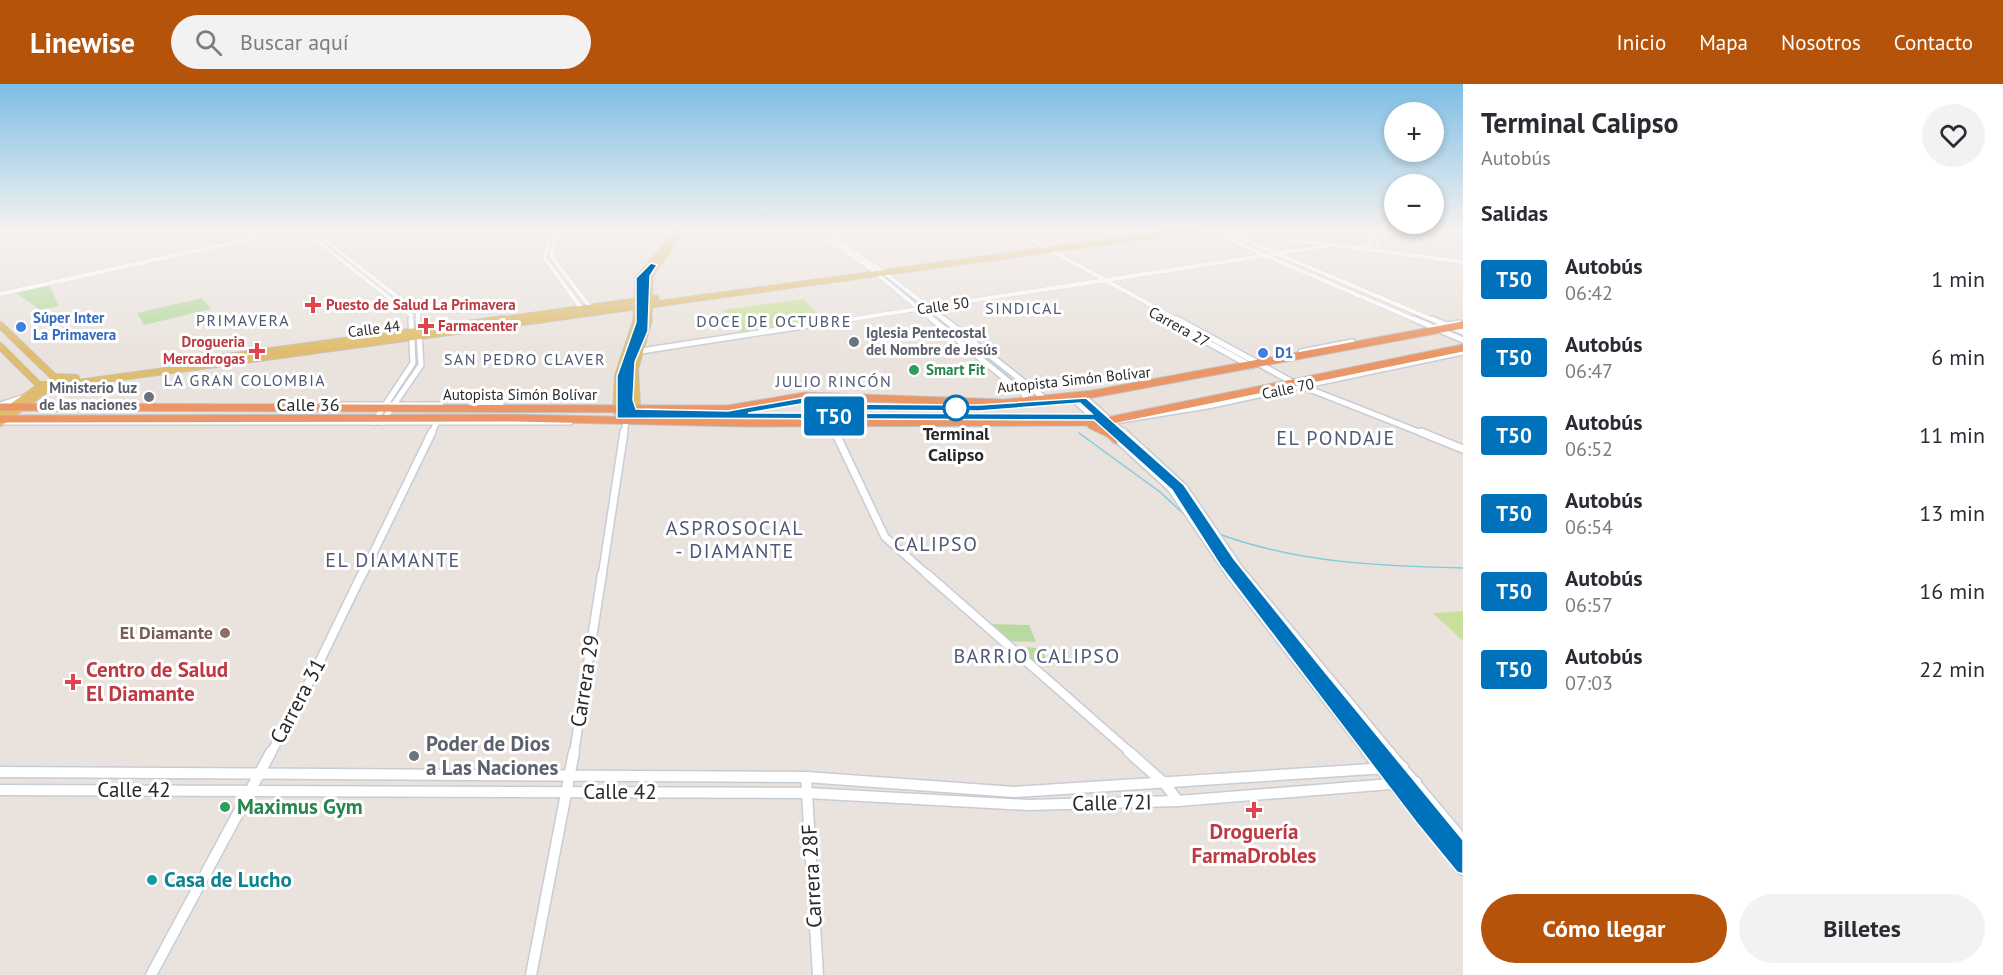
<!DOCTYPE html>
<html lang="es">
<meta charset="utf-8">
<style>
:root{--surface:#fff;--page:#f2f2f3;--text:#2b2b33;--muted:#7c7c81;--accent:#b45309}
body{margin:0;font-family:"PT Sans",sans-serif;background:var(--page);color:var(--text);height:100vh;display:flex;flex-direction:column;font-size:22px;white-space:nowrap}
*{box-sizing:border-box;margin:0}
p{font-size:20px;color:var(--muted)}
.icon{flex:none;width:33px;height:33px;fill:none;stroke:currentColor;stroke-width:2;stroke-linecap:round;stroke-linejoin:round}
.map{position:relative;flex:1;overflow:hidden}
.side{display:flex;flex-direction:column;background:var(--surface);width:540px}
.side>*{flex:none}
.badge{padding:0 12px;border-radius:4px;font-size:21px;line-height:39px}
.tools{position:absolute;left:1384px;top:18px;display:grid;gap:12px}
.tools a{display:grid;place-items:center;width:60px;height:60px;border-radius:50%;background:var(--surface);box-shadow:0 3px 9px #0003;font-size:30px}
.map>.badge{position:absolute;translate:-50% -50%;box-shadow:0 0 0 3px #fff}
h2{padding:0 18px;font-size:22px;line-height:54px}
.round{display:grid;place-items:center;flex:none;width:63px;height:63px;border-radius:32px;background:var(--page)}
.headline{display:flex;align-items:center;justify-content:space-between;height:102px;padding:0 18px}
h1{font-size:28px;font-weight:800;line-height:45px}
.cta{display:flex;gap:12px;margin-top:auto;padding:12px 18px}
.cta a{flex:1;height:69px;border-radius:36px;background:var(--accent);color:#fff;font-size:24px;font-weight:800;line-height:69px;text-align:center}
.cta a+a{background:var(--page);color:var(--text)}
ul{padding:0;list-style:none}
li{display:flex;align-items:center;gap:18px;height:78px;padding:0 18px}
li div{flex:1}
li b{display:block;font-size:22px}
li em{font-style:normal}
li .badge{min-width:66px;font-weight:700;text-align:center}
header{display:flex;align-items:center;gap:36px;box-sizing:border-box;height:84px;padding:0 30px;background:var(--accent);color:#fff}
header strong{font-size:28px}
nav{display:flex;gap:33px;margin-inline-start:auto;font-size:21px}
.search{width:420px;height:54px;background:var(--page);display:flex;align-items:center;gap:15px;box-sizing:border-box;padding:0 21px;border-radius:33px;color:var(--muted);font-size:22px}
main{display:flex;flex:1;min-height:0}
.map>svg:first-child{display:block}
.green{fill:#b8daa0}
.pitch{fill:#c9e09d}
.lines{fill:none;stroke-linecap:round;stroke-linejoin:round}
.stream{stroke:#7ccde0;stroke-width:1.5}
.minor-far4-casing{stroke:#c8ccd5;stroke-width:5}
.minor-far3-casing{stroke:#c8ccd5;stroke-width:8}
.minor-far2-casing{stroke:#c8ccd5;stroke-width:10}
.minor-far1-casing{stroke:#c8ccd5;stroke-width:11}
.minor-casing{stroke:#c8ccd5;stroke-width:13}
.major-far1-casing{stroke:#c3c3c3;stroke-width:7}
.major-casing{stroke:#c3c3c3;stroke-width:8}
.highway-far1-casing{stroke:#c3c3c3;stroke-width:9}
.highway-casing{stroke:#c3c3c3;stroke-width:11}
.minor-far4{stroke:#fff;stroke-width:4}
.minor-far3{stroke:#fff;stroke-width:5}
.minor-far2{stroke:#fff;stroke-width:7}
.minor-far1{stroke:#fff;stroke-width:8}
.minor{stroke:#fff;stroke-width:10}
.major-far1{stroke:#e0bc6c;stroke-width:5}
.major{stroke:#e0bc6c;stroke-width:6}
.highway-far1{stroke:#eb9667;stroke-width:7}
.highway{stroke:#eb9667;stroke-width:8}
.line{fill:#0072bc;stroke:#fff;stroke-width:1.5;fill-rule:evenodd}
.health-dot{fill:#e0444e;stroke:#fff;stroke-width:2}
.shop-dot{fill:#3f7fe0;stroke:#fff;stroke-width:2}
.worship-dot{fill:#6b7280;stroke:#fff;stroke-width:2}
.leisure-dot{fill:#2e9e5b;stroke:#fff;stroke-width:2}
.stop-dot{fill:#fff;stroke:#0072bc;stroke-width:3}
.education-dot{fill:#8d6e63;stroke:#fff;stroke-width:2}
.culture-dot{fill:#0f9aa8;stroke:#fff;stroke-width:2}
.labels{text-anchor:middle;stroke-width:6;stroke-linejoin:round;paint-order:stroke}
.far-health-label{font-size:15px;font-weight:bold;fill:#be3a42;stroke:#fff;text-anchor:start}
.far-street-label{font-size:15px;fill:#292929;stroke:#fff}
.far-shop-label{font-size:15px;font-weight:bold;fill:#366cbe;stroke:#fff;text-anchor:start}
.far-worship-label{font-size:15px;font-weight:bold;fill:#5b616d;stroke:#fff;text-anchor:start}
.far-leisure-label{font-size:15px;font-weight:bold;fill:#27864d;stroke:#fff;text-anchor:start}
.far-neighbourhood-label{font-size:16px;letter-spacing:1.5px;fill:#4f5975;stroke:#fff}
.street-label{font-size:18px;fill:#292929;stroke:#fff}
.stop-label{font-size:18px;font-weight:bold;fill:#292929;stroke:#fff}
.education-label{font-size:18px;font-weight:bold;fill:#785e54;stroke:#fff;text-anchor:end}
.neighbourhood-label{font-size:20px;letter-spacing:1.5px;fill:#4f5975;stroke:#fff}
.near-health-label{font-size:21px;font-weight:bold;fill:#be3a42;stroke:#fff;text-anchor:start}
.near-street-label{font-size:21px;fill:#292929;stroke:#fff}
.near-worship-label{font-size:21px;font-weight:bold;fill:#5b616d;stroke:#fff;text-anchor:start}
.near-leisure-label{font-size:21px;font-weight:bold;fill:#27864d;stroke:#fff;text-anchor:start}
.near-culture-label{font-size:21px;font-weight:bold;fill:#0d838f;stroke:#fff;text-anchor:start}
</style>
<header>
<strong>Linewise</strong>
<div class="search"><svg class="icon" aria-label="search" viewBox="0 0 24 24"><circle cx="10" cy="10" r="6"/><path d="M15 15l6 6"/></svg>Buscar aquí</div>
<nav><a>Inicio</a><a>Mapa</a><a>Nosotros</a><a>Contacto</a></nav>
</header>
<main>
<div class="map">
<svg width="1463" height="891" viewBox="0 0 1463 891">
<rect width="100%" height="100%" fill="#eae3dd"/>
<g class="green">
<polygon points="49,201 59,222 40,226 15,208"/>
<polygon points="202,214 211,225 144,241 137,229"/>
<polygon points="990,540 1029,541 1036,558 1010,557"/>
<polygon points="1016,563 1041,564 1050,583 1037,581"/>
</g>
<g class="pitch">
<polygon points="767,145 837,145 826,155 761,149"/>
<polygon points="803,215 821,233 806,235 809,240 742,249 723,226"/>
<polygon points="1463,527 1463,557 1433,529"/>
</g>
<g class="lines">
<g class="stream">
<polyline points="1453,175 1463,176"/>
<polyline points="883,192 1015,298"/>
<polyline points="1079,349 1160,408 1186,432"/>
<polyline points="1200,441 1209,446"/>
<path d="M 1219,450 C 1298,479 1380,482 1463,484"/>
</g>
<defs>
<g id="minor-far4">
<polyline points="302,145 411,231 411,237"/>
<polyline points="311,145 418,229 418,237"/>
<polyline points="554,145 544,173 581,224"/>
<polyline points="837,145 826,155 870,184 934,237"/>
<polyline points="844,145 834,154 835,156 885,189 946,237"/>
<polyline points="1012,145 1180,237"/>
<polyline points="1204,145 1418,237"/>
<polyline points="1219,145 1436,237"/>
<polyline points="1371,145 1380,167"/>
<polyline points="1227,147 1463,178"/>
<polyline points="556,150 551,172 590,223"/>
<polyline points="1364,162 1371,161 1365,145"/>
<polyline points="0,210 294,145"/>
<polyline points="1163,234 1168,237"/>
<polyline points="840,237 1333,161"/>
</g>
<g id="minor-far3">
<polyline points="932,235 1024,310 1026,314 1019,318"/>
<polyline points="944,235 1044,314"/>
<polyline points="1165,235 1251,282"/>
<polyline points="1177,235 1294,299 1424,350"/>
<polyline points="1414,235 1463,256"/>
<polyline points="1432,235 1463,248"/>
<polyline points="1431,244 1459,239"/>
<polyline points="641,267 849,235"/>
<polyline points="1301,268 1352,258"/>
<polyline points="1082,311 1125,350"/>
<polyline points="1070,312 1112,350"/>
<polyline points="0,321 22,314"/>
<polyline points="342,321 441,321"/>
<polyline points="471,321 501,321"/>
<polyline points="1115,337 1207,322 1463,268"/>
<polyline points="0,338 570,338"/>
<polyline points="374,338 413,279 411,235"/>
<polyline points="382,338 421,281 418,235"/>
<polyline points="830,339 835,350"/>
<polyline points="431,350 437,338"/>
<polyline points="624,350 626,337"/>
</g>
<g id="minor-far2">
<polyline points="835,348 885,453 929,492"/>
<polyline points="1110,348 1171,404 1231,492"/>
<polyline points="1123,348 1184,404 1244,492"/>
<polyline points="1421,348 1463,365"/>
<polyline points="362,492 432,348"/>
<polyline points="602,492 624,348"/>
</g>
<g id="minor-far1">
<polyline points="927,490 1131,669"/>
<polyline points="1230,490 1368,669"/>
<polyline points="1243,490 1391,669"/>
<polyline points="271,669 314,589 362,490"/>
<polyline points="574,669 602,490"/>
</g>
<g id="minor">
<polyline points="1129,668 1165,700 1178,717"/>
<polyline points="1367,668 1463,786"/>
<polyline points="1389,668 1463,756"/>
<polyline points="0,688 806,693 1014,708 1403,683"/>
<polyline points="806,693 818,891"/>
<polyline points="0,706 807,709 1028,721 1178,717 1416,698"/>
<polyline points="151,891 271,668"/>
<polyline points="531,891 574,668"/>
</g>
<g id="major-far1">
<polyline points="492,237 656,214"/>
<polyline points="533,237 1200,145"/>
<polyline points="636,237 638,194 662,167 676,145"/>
<polyline points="649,237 650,192 682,145"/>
</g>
<g id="major">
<polyline points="637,235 618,292 616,327 626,337 637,324 635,285 649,235"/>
<polyline points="0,241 54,293 51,302 0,339"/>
<polyline points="0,262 39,301"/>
<polyline points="205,276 503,235"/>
<polyline points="54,293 76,294"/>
<polyline points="39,301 63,301 544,235"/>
<polyline points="0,331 38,304"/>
</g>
<g id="highway-far1">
<polyline points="0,323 728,325 805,312 1004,319 1093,310 1463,241"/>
<polyline points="0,335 514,334 743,339 1102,338 1463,264"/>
<polyline points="1091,341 1110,350"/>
</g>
<polyline id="highway" points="1109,348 1116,355"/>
</defs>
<use href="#minor-far4" class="minor-far4-casing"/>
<use href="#minor-far3" class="minor-far3-casing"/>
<use href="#minor-far2" class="minor-far2-casing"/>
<use href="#minor-far1" class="minor-far1-casing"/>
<use href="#minor" class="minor-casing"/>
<use href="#major-far1" class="major-far1-casing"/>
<use href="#major" class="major-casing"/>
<use href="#highway-far1" class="highway-far1-casing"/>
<use href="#highway" class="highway-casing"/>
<use href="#minor-far4" class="minor-far4"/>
<use href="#minor-far3" class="minor-far3"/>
<use href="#minor-far2" class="minor-far2"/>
<use href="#minor-far1" class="minor-far1"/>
<use href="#minor" class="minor"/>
<use href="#major-far1" class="major-far1"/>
<use href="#major" class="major"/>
<use href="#highway-far1" class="highway-far1"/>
<use href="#highway" class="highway"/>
</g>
<linearGradient id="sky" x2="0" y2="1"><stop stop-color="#7dbee5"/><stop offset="0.54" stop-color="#f6f2f0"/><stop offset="1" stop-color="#f6f2f0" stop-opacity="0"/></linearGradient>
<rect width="1463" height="270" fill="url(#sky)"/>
<path class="line" d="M 651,179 L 657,181 L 650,192 L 648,247 L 635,278 L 633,316 L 636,325 L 728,327 L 801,314 L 836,320 L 979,321 L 1086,314 L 1184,401 L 1234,475 L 1320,582 L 1463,756 L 1463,790 L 1457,788 L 1416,738 L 1220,481 L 1172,406 L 1094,336 L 617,334 L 617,292 L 636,238 L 636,194 ZM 1080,319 L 1092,330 L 748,329 L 801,320 L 836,326 L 979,327 Z"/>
<g class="health-dot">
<path d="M310 212h6v6h6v6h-6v6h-6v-6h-6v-6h6z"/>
<path d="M423 233h6v6h6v6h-6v6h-6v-6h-6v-6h6z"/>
<path d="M254 258h6v6h6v6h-6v6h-6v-6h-6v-6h6z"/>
<path d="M70 589h6v6h6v6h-6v6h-6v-6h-6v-6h6z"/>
<path d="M1251 717h6v6h6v6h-6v6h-6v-6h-6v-6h6z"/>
</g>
<g class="shop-dot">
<circle cx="21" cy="243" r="6"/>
<circle cx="1263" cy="269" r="6"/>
</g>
<g class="worship-dot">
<circle cx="854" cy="258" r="6"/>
<circle cx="149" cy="313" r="6"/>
<circle cx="414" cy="672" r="6"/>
</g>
<g class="leisure-dot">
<circle cx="914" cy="286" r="6"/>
<circle cx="225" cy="723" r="6"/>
</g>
<circle class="stop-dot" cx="956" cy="324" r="12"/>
<circle class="education-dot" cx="225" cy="549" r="6"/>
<circle class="culture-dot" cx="152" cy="796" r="6"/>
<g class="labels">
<g class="far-health-label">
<text x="326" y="226">Puesto de Salud La Primavera</text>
<text x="438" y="247">Farmacenter</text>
<text x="245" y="263" text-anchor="end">Drogueria<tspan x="245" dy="17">Mercadrogas</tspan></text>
</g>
<g class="far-street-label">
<text transform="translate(943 222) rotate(-8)" y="5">Calle 50</text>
<text transform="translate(1179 243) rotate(29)" y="5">Carrera 27</text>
<text transform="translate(374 245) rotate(-7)" y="5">Calle 44</text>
<text transform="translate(1074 296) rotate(-6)" y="5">Autopista Simón Bolívar</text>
<text transform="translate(1288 305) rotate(-12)" y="5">Calle 70</text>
<text x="520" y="316">Autopista Simón Bolívar</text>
</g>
<g class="far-shop-label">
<text x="33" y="239">Súper Inter<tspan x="33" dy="17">La Primavera</tspan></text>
<text x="1275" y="274">D1</text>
</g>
<g class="far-worship-label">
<text x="866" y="254">Iglesia Pentecostal<tspan x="866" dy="17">del Nombre de Jesús</tspan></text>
<text x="137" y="309" text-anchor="end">Ministerio luz<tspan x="137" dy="17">de las naciones</tspan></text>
</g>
<g class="far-leisure-label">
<text x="926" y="291">Smart Fit</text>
</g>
<g class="far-neighbourhood-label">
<text x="1024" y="230">SINDICAL</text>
<text x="243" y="242">PRIMAVERA</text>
<text x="774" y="243">DOCE DE OCTUBRE</text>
<text x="525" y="281">SAN PEDRO CLAVER</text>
<text x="245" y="302">LA GRAN COLOMBIA</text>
<text x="834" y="303">JULIO RINCÓN</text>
</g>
<g class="street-label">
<text x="308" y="327">Calle 36</text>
</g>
<g class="stop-label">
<text x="956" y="356">Terminal<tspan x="956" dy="21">Calipso</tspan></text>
</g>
<g class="education-label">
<text x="213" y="555">El Diamante</text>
</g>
<g class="neighbourhood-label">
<text x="1336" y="361">EL PONDAJE</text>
<text x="735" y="451">ASPROSOCIAL<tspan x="735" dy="23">- DIAMANTE</tspan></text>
<text x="936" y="467">CALIPSO</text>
<text x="393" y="483">EL DIAMANTE</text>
<text x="1037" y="579">BARRIO CALIPSO</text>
</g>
<g class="near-health-label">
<text x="86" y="593">Centro de Salud<tspan x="86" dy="24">El Diamante</tspan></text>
<text x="1254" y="755" text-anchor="middle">Droguería<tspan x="1254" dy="24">FarmaDrobles</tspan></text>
</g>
<g class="near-street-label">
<text transform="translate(585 597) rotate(-81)" y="7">Carrera 29</text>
<text transform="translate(298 617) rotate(-62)" y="7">Carrera 31</text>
<text x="134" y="713">Calle 42</text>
<text x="620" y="715">Calle 42</text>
<text transform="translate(1112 719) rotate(-1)" y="7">Calle 72I</text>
<text transform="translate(812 792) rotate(-93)" y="7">Carrera 28F</text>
</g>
<g class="near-worship-label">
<text x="426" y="667">Poder de Dios<tspan x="426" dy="24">a Las Naciones</tspan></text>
</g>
<g class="near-leisure-label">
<text x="237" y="730">Maximus Gym</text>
</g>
<g class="near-culture-label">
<text x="164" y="803">Casa de Lucho</text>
</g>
</g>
</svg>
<div class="tools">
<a>+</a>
<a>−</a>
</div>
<b class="badge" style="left:834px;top:332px;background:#0072bc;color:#fff">T50</b>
</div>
<section class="side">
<div class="headline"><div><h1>Terminal Calipso</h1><p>Autobús</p></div><a class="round"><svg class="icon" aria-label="heart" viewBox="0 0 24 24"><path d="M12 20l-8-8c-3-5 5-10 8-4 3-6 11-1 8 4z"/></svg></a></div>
<h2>Salidas</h2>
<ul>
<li><span class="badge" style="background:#0072bc;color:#fff">T50</span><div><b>Autobús</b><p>06:42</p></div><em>1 min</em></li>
<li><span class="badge" style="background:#0072bc;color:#fff">T50</span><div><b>Autobús</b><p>06:47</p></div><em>6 min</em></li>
<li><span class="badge" style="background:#0072bc;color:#fff">T50</span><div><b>Autobús</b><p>06:52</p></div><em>11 min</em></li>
<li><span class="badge" style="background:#0072bc;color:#fff">T50</span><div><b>Autobús</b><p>06:54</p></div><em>13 min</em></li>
<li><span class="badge" style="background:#0072bc;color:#fff">T50</span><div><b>Autobús</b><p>06:57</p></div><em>16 min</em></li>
<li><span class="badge" style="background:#0072bc;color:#fff">T50</span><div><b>Autobús</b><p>07:03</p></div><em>22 min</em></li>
</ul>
<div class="cta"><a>Cómo llegar</a><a>Billetes</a></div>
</section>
</main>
